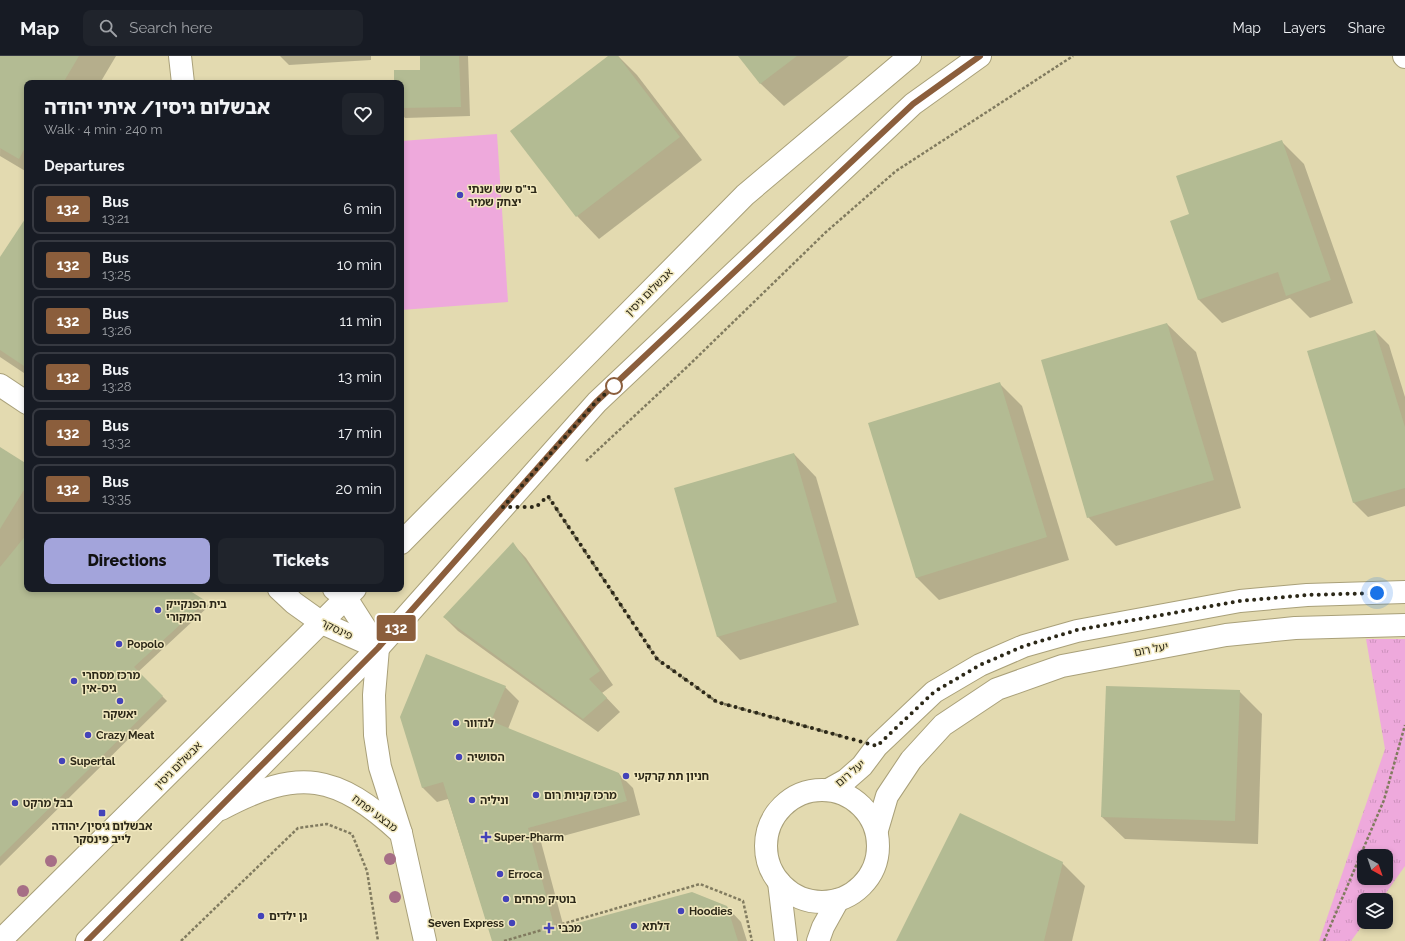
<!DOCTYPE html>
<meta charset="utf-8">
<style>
:root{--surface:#171b24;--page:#20242c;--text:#f1f3f6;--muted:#9ea1a6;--line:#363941;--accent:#a3a4db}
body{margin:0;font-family:Raleway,"Noto Sans Hebrew",sans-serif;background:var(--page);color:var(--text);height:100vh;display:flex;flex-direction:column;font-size:15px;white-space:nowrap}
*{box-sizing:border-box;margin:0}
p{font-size:13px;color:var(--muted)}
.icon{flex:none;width:22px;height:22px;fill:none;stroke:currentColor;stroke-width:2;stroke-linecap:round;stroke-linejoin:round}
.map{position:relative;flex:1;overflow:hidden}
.panel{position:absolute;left:24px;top:24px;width:380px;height:512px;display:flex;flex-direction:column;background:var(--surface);border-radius:8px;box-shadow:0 2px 6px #0003}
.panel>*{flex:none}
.badge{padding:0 8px;border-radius:3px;font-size:14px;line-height:26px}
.needle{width:26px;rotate:140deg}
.tools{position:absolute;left:1357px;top:793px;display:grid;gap:8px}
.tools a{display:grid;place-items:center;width:36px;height:36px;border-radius:8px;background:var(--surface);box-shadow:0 2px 6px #0003;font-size:20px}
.you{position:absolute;width:20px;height:20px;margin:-10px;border:3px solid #fff;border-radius:50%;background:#1a73e8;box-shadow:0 0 0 6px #1a73e833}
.map>.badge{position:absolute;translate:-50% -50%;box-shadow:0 0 0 2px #fff}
h2{padding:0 20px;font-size:15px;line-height:36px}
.round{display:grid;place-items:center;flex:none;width:42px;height:42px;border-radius:8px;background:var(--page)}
.headline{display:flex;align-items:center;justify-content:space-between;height:68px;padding:0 20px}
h1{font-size:19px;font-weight:800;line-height:30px}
.primary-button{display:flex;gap:8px;margin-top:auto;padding:8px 20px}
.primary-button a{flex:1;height:46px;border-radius:8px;background:var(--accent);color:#111;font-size:16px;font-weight:800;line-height:46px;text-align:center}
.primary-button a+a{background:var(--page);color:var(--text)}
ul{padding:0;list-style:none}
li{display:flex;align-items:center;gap:12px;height:50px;margin:0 8px 6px;padding:0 12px;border:2px solid var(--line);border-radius:8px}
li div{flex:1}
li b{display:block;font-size:15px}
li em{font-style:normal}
li .badge{min-width:44px;font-weight:700;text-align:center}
header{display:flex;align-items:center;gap:24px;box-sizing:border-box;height:56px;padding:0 20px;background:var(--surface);border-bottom:1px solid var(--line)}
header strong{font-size:19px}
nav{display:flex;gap:22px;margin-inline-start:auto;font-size:14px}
.search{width:280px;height:36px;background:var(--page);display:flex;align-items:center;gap:10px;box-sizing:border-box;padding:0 14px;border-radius:8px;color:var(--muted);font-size:15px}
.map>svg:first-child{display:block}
.green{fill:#eea9dc}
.park{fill:url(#park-tufts);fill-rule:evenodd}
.shadow{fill:#0003}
.building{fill:#b3bb93}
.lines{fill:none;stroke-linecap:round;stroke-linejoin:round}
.minor-casing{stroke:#a9a079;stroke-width:24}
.tertiary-casing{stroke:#a9a079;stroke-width:24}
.path{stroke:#817b5f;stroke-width:2.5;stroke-dasharray:3 2;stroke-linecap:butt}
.minor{stroke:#fff;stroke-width:22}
.tertiary{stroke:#fff;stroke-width:22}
.tree{fill:#a66e86}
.line-casing{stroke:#fff;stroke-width:9}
.line{stroke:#8b5e3c;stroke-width:6}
.walk{stroke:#2c2818;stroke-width:4;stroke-dasharray:0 7.2}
.poi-dot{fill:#4443b9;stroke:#f0e7bd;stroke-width:1.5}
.stop-dot{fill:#fff;stroke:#8b5e3c;stroke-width:2}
.labels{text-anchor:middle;stroke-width:3;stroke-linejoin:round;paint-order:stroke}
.poi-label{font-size:11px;font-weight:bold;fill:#2c2818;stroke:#f0e7bd;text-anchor:start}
.street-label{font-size:11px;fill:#2c2818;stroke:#f0e7bd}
</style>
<header>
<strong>Map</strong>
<div class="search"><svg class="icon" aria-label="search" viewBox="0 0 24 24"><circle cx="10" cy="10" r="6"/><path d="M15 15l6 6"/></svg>Search here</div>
<nav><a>Map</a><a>Layers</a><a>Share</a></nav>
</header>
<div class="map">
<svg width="1405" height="885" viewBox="0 0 1405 885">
<defs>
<pattern id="park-tufts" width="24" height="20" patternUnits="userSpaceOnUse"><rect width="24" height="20" fill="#eea9dc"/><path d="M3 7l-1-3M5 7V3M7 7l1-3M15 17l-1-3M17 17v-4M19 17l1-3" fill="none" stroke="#cc91bc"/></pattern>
</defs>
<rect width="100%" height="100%" fill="#e3dab0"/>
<polygon class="green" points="497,78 508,246 401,254 401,85"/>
<path class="park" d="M 1366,583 L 1405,583 L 1405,810 L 1381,844 L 1364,844 L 1365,866 L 1351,885 L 1319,885 L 1385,693 ZM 1364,800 L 1386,800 L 1386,822 L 1364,822 Z"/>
<g class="shadow">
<polygon points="1,0 116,0 100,27 27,27 27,116 0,100"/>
<polygon points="280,0 371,0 371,4 289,9"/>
<polygon points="421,0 468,0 470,60 405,62 401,57 401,27 395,27 421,15"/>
<polygon points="609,0 618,0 637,19 702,104 599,183 577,160"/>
<polygon points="740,0 849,0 784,50 761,28"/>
<polygon points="1281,85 1304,108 1353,247 1310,262 1290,242 1222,267 1199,244 1172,165 1191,159"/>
<polygon points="27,162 27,319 0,301 0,202"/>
<polygon points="1167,268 1196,296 1241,452 1116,490 1088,461"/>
<polygon points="1375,275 1389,289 1405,341 1405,450 1368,461 1354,447 1309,296"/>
<polygon points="999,327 1022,350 1069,504 939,544 916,521"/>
<polygon points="0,392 27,409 27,533 185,533 209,550 138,616 167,645 0,810"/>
<polygon points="794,398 816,421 859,569 740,604 718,581 675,433"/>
<polygon points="513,488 526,502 613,629 602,637 620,656 598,676 458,575 444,561"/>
<polygon points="505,631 519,645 508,673 619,718 633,732 640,759 541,786 564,872 727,851 741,866 747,885 493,885 448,743 437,746 423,732 401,661"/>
<polygon points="1239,635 1262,658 1258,788 1125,783 1102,761"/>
<polygon points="1062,807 1085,830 1072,885 897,885"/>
</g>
<g class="building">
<polygon points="0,0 79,0 63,27 27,27 27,88 19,103 0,92"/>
<polygon points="420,0 459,0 461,51 401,52 401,27 394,27 394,14 420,14"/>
<polygon points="608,0 618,0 680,81 576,161 510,75"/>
<polygon points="738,0 797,0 760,28"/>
<polygon points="1282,84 1331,224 1286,240 1278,216 1198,244 1170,165 1189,158 1176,120"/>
<polygon points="27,160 27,312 0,294 0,201"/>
<polygon points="1167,267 1214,424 1087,462 1041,304"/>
<polygon points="1375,274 1405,371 1405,432 1353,447 1307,295"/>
<polygon points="1000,326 1047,481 916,522 868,367"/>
<polygon points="0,391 27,408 27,429 0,473"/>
<polygon points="794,397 837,546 717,581 674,432"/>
<polygon points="27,478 27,533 187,533 206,545 134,611 163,640 0,801 0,511"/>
<polygon points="513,486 600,615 589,623 607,642 583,663 443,561"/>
<polygon points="426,598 506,630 491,665 619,717 627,745 528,772 555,873 692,836 727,850 738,885 492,885 443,726 422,732 400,661"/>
<polygon points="1106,630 1240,634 1235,765 1101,761"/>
<polygon points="960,757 1063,806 1044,885 896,885"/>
</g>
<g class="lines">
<defs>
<g id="minor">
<polyline points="180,0 183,27"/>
<polyline points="0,329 27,347"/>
<polyline points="279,533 294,547 322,567 378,592"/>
<polyline points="334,533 346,542 378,592"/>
<polyline points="378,592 374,639 375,679 380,711 401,777 425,885"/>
<polyline points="828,734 846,724 862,710 877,690 934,636 980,609 1024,590 1077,575 1240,545 1307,539 1405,536"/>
<circle cx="822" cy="790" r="56"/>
<path d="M 221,753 C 300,711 336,718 401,777"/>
<polyline points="877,774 887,740 911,704 943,669 997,633 1062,610 1226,579 1295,572 1405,569"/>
<polyline points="779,826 786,885"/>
<polyline points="818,885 823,871 838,844"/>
</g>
<g id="tertiary">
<polyline points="1404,0 1405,1"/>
<polyline points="401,487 745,139 910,0"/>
<polyline points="0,885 355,533"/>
<polyline points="87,885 378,592 597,346 913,48 980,0"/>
</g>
</defs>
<use href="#minor" class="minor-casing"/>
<use href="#tertiary" class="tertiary-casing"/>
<g class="path">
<polyline points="586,405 687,311 826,176 896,115 1073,0"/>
<polyline points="549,442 657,603 717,646 848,682"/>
<polyline points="181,885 298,772 327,768 352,778 367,815 378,885"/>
<polyline points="504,885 700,828 743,845 752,885"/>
<polyline points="1324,885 1384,744 1405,669"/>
</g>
<use href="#minor" class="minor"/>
<use href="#tertiary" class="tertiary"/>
</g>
<g class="tree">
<circle cx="390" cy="803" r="6"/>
<circle cx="51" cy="805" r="6"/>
<circle cx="23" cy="835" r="6"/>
<circle cx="395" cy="841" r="6"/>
</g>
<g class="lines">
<defs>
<polyline id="line" points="87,885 378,592 596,346 913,48 980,0"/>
</defs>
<use href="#line" class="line-casing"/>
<use href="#line" class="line"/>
<polyline class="walk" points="614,330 620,325 596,346 503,451 536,451 548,440 657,603 717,646 877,690 934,636 980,609 1024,590 1077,574 1240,545 1307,539 1377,537"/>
</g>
<g class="poi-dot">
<circle cx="460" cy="139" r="4"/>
<circle cx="158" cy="554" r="4"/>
<circle cx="119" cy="588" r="4"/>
<circle cx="74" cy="625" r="4"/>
<circle cx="120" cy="645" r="4"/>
<circle cx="456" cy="667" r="4"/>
<circle cx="88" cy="679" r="4"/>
<circle cx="459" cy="701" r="4"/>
<circle cx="62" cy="705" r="4"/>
<circle cx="626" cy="720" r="4"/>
<circle cx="536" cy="739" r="4"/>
<circle cx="472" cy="744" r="4"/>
<circle cx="15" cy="747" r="4"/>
<rect x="98" y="753" width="8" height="8" rx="2"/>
<path d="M484 775h4v4h4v4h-4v4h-4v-4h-4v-4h4z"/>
<circle cx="500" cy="818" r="4"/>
<circle cx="506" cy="843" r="4"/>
<circle cx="681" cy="855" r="4"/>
<circle cx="261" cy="860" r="4"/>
<circle cx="512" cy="867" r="4"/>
<circle cx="634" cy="870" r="4"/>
<path d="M547 866h4v4h4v4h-4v4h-4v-4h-4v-4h4z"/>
</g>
<circle class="stop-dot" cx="614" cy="330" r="8"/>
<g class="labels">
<g class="poi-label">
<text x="468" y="137">בי"ס שש שנתי<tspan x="468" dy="13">יצחק שמיר</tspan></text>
<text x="166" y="552">בית הפנקייק<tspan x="166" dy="13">המקורי</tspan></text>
<text x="127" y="592">Popolo</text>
<text x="82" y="623">מרכז מסחרי<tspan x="82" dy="13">גיס-אין</tspan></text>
<text x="120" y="662" text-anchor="middle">יאשקה</text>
<text x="464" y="671">לנדוור</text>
<text x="96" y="683">Crazy Meat</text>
<text x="467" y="705">הסושיה</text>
<text x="70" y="709">Supertal</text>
<text x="634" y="724">חניון תת קרקעי</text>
<text x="544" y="743">מרכז קניות רום</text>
<text x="480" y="748">וניליה</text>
<text x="23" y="751">בבל מרקט</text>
<text x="102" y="774" text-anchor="middle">אבשלום גיסין/יהודה<tspan x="102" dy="13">לייב פינסקר</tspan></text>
<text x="494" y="785">Super-Pharm</text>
<text x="508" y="822">Erroca</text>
<text x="514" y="847">בוטיק פרחים</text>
<text x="689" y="859">Hoodies</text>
<text x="269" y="864">גן ילדים</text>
<text x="504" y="871" text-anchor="end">Seven Express</text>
<text x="642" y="874">דלתא</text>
<text x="558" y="876">מכבי</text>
</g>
<g class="street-label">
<text transform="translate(649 236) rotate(-45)" y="4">אבשלום גיסין</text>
<text transform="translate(337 573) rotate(26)" y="4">פינסקר</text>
<text transform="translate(1151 593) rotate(-11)" y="4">יעל רום</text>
<text transform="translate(178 709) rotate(-45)" y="4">אבשלום גיסין</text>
<text transform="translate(850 717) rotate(-40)" y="4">יעל רום</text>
<text transform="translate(375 757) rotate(37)" y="4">מבצע יפתח</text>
</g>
</g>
</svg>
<div class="tools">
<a><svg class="needle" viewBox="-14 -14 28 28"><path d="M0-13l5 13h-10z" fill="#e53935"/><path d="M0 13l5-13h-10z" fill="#9ea1a6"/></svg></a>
<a><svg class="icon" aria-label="layers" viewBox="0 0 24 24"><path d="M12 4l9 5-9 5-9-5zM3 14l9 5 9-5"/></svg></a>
</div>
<div class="you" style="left:1377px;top:537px"></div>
<b class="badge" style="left:396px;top:572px;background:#8b5e3c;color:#fff">132</b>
<section class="panel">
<div class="headline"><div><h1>אבשלום גיסין/ איתי יהודה</h1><p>Walk · 4 min · 240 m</p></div><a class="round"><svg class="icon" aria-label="heart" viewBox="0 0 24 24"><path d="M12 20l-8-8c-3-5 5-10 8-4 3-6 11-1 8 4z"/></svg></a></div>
<h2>Departures</h2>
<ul>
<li><span class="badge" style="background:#8b5e3c;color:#fff">132</span><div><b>Bus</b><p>13:21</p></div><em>6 min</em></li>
<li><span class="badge" style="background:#8b5e3c;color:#fff">132</span><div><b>Bus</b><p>13:25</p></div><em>10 min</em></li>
<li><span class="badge" style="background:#8b5e3c;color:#fff">132</span><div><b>Bus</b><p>13:26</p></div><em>11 min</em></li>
<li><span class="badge" style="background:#8b5e3c;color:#fff">132</span><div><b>Bus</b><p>13:28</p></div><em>13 min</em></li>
<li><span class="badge" style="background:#8b5e3c;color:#fff">132</span><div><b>Bus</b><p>13:32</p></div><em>17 min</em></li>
<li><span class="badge" style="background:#8b5e3c;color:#fff">132</span><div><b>Bus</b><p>13:35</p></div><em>20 min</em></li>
</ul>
<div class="primary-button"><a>Directions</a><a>Tickets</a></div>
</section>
</div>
